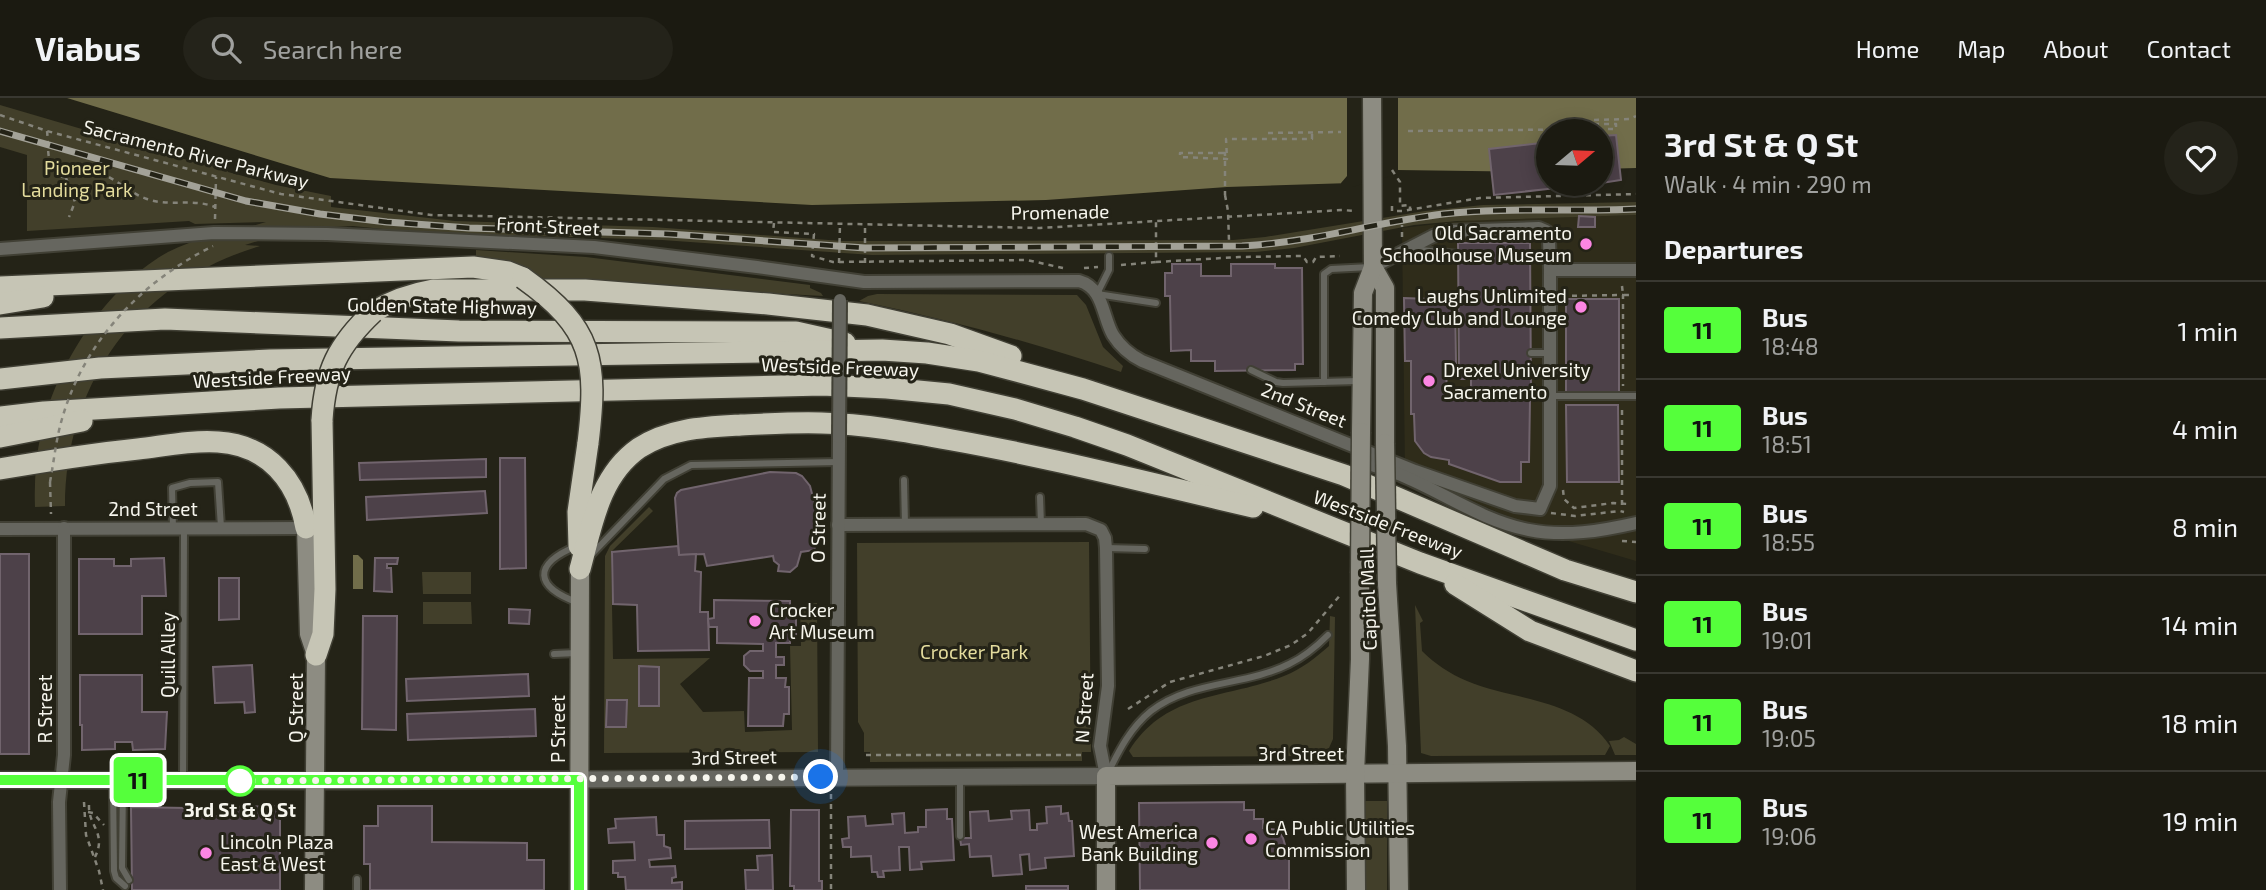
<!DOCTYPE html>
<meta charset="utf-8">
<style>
:root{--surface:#1b1a11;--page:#24231a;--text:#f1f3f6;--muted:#a0a19f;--line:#393831}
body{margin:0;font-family:"Exo 2",sans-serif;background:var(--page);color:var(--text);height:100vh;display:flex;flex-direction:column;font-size:26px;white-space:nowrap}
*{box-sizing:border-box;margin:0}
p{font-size:23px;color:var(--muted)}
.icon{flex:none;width:38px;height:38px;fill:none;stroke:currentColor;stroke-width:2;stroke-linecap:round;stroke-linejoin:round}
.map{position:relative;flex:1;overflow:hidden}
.panel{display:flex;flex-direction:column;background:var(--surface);width:630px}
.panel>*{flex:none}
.badge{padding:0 14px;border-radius:5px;font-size:24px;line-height:46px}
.needle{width:46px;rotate:71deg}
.controls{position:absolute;left:1536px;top:21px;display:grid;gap:14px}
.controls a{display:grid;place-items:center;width:77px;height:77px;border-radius:50%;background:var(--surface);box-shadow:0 4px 18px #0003,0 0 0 2px var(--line);font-size:35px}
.you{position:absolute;width:35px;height:35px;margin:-18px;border:5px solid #fff;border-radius:50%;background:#1a73e8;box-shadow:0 0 0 10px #1a73e833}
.map>.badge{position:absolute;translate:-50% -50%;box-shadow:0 0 0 4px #fff}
h2{padding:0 28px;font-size:26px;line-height:63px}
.round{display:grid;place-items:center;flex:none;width:74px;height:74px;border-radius:37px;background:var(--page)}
.headline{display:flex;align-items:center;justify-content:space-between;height:119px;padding:0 28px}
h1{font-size:33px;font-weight:700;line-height:52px}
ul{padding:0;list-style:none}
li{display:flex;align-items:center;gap:21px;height:98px;padding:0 28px;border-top:2px solid var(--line)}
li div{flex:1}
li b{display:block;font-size:26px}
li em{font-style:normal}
li .badge{min-width:77px;font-weight:700;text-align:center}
header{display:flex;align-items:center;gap:42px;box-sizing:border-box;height:98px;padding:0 35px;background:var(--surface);border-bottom:2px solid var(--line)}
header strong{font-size:33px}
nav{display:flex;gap:38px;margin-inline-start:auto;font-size:24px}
.search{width:490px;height:63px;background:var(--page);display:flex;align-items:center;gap:18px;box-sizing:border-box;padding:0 24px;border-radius:38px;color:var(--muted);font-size:26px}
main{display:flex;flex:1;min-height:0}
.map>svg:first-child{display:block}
.built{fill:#2f2c1a}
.green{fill:#423f2a}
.water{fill:#716d4a}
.pier{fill:#242317}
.building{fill:#4d4149;stroke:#71646d;stroke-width:2}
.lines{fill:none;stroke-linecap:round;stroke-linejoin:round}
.service-casing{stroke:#414035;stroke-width:10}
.minor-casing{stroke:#414035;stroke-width:16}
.tertiary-casing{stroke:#414035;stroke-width:19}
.secondary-casing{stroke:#414035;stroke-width:21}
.motorway-casing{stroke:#414035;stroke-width:24}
.path{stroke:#85847a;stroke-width:2.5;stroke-dasharray:5 5;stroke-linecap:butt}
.service{stroke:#66665f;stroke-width:6}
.minor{stroke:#66665f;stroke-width:12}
.tertiary{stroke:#66665f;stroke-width:16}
.secondary{stroke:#8d8c82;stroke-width:18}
.motorway{stroke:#c6c5b5;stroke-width:21}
.rail-casing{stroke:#a3a298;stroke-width:7}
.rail{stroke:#242317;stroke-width:4.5;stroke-dasharray:13;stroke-linecap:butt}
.minor-bridge-casing{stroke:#414035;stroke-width:16;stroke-linecap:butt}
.secondary-bridge-casing{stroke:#414035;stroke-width:21;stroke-linecap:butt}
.motorway-bridge-casing{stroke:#414035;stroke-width:24;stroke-linecap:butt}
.path-bridge{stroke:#85847a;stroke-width:2.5;stroke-dasharray:5 5;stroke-linecap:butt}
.minor-bridge{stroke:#66665f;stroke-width:12}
.secondary-bridge{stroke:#8d8c82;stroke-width:18}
.motorway-bridge{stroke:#c6c5b5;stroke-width:21}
.line-casing{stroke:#fff;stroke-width:16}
.line{stroke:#55ff3b;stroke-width:10}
.walk{stroke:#f6f5ed;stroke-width:7;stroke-dasharray:0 12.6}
.poi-dot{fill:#fc86e3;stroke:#242317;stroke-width:2.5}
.stop-dot{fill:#fff;stroke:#55ff3b;stroke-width:3.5}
.labels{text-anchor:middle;stroke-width:6;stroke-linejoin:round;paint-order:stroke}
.street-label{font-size:19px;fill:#f6f5ed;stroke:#242317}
.park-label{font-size:19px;fill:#e4dc9d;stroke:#242317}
.poi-label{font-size:19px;fill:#f6f5ed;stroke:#242317;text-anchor:start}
.stop-label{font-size:19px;font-weight:bold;fill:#f6f5ed;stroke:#242317}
</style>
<header>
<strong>Viabus</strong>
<div class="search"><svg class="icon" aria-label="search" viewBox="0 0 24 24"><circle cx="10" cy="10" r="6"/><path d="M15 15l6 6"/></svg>Search here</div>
<nav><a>Home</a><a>Map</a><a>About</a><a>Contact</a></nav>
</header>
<main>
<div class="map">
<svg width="1636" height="792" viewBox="0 0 1636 792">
<rect width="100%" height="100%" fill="#242317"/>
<polygon class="built" points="1636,117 1636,463 1555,439 1405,374 1402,130 1472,122"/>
<g class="green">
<path d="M 0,7 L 201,66 L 202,59 L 227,67 L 228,74 L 276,87 L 331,98 L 331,109 L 455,123 L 653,129 L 842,143 L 965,143 L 1233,142 L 1265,139 L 1425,113 L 1483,107 L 1636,104 L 1636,117 L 1458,123 L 1414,127 L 1294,150 L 1256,154 L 872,157 L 662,142 L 412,134 L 353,128 L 314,130 L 280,136 L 245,147 L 260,148 C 139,184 66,281 65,408 L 35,409 C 34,384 36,359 41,335 C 55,268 108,187 168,154 C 198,138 234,134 266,124 L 195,126 L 189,123 L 27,133 L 27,57 L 0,49 Z"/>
<polygon points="476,152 586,159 810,187 810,190 821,195 823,198 549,183 517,167 476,158"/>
<path d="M 877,196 L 1077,197 L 1086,207 L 1103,249 L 1123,268 L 1121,274 C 1035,245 948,221 859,203 L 868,198 Z"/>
<polygon points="649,409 653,413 611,454 613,561 710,560 680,586 703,614 744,613 745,634 792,632 790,548 801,548 800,507 817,505 818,654 604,655 605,458 610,448"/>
<polygon points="1089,444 1091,654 1082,654 1082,663 870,664 870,654 864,654 864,635 858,624 857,445"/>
<polygon points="422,474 471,474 471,496 423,496"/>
<polygon points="423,504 471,504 472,526 423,526"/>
<path d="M 1415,507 L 1423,523 L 1420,525 L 1422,553 C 1435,566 1450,576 1467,583 C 1515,603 1578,600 1610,648 L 1605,657 L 1431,658 L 1421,655 Z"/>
<path d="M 1330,518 L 1335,519 L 1333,641 L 1329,650 L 1317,654 L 1317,658 L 1133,659 L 1129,653 C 1166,593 1227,601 1284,578 C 1302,571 1315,560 1329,548 Z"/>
<polygon points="1624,639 1636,646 1636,657 1615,657 1609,643 1619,642"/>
<polygon points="1365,703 1387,703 1387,792 1366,792"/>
</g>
<g class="water">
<polygon points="67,0 1636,0 1636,70 1601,71 1601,33 1549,33 1549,74 1397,72 1351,85 1227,89 1046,102 812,107 330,80"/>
<polygon points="353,457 358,457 363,462 363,491 353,491"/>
</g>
<polygon class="pier" points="1347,0 1398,0 1398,76 1352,89 1341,89 1341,85 1347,78"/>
<g class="building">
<polygon points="1616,37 1621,82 1601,85 1601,38"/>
<polygon points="1549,44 1549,86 1591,86 1582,87 1583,93 1565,95 1565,89 1494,97 1489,51"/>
<polygon points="1579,118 1595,119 1595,129 1578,129"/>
<polygon points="1458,145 1530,145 1531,293 1471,294 1471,281 1459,281"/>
<polygon points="1172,166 1201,166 1201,178 1231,178 1231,166 1275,166 1275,170 1302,170 1303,266 1295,266 1295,272 1215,273 1215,263 1191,263 1191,252 1171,253 1170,198 1165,198 1165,175 1172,175"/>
<polygon points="1404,200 1455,202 1456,265 1447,265 1446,300 1530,301 1529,364 1521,364 1521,384 1500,384 1449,366 1449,362 1431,359 1424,355 1415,343 1414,316 1411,316 1411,263 1405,263"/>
<rect x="1566" y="201" width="53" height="94"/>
<polygon points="1566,307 1618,307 1619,384 1567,384"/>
<polygon points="500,360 525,360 526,470 500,471"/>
<polygon points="486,361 486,379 360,382 359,365"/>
<polygon points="770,374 796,375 802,378 810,388 816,411 813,436 815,452 801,454 797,468 790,474 778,473 779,467 774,463 773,458 707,468 704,456 679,457 675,400 677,395 681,392"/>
<polygon points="485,393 487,415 367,422 366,399"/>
<polygon points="678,448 679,457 696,456 695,473 701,474 700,514 708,514 709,552 638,553 637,507 613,506 612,454"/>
<rect x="0" y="456" width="29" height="200"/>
<polygon points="164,460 166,498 142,498 142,536 79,536 79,461 114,461 114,468 131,468 131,461"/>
<polygon points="375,460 398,460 397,466 387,466 387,470 391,470 392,494 374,493"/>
<polygon points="219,480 239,480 239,521 219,522"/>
<polygon points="714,502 790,503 790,512 796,512 796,537 790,537 790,545 776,545 776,559 784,559 784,567 776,567 776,580 786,580 785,589 789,589 789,616 784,616 783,628 748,628 749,580 763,580 763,573 750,573 744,567 744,558 750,553 763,553 763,546 717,545 717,529 709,529 708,521 714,520"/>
<polygon points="509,511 530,512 529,526 509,525"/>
<polygon points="363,518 397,518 396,632 362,631"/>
<polygon points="252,567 255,614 245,615 244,604 215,605 213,569"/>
<polygon points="639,568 659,569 659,608 639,608"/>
<polygon points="528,576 529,598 407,603 406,581"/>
<polygon points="80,577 142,577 142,614 167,614 165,651 133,652 132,644 115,644 115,651 82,652 82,627 80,627"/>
<polygon points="607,602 627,602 626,629 606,629"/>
<polygon points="535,611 536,638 408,642 407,616"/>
<polygon points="1244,704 1244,712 1254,712 1254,721 1263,721 1263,730 1278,732 1283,740 1289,761 1289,792 1140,792 1139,705"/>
<polygon points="280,708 280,792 132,792 131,709 186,710 186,718 225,718 225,709"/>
<polygon points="378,708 432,708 432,744 527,745 527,762 544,762 544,792 370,792 370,766 364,766 364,728 378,728"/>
<polygon points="1061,708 1061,716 1068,715 1069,723 1072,723 1074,758 1045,760 1046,770 1030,772 1029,756 1020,757 1022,776 993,778 991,758 970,759 969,746 961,747 960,740 971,740 970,714 988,713 989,723 1012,721 1011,713 1029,712 1030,732 1037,732 1037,726 1047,725 1046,709"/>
<polygon points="947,711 947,721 952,721 954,762 921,764 922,771 910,772 909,749 899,749 900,772 883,773 884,779 878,779 877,774 872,774 871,758 851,759 851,749 843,749 842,741 849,740 848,719 865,718 866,728 893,726 892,716 904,715 905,735 918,734 918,729 926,729 926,712"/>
<polygon points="791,712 819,712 819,783 822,783 822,792 794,792 794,788 790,788"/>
<polygon points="656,719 657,737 664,737 664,748 670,750 671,760 649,762 650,769 675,768 676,779 672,780 672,785 682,784 682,792 626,792 625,779 618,779 618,775 613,775 613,763 635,762 634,744 609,745 608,731 616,730 615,721"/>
<polygon points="769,722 770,750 685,751 685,723"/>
<polygon points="772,757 773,792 746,792 745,772 758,772 757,758"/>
<rect x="1026" y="788" width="42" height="4"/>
</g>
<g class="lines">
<defs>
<g id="service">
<polyline points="1412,151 1458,156"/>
<polyline points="1109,158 1109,172 1097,196 1156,205"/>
<polyline points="1531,255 1550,255"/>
<polyline points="1251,272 1276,284 1283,285 1358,283"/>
<polyline points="1324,284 1324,176 1331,171 1371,169"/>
<polyline points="1550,298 1636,298"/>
<polyline points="904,382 905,427"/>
<polyline points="1040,399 1041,427"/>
<polyline points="173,431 172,390 190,385 218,384 221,429"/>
<path d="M 577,448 C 532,466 534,489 579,505"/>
<polyline points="1106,450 1145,451"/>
<polyline points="592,456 664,381 691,367 838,364"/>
<polyline points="554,556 577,555"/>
<path d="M 1108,675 C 1119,652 1131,629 1151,613 C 1191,582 1246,588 1289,566 C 1304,559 1316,549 1328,537"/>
<polyline points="183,681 184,431"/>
<polyline points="113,684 114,773 116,780 125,788"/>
<polyline points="123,684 122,770 129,782"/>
<polyline points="960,738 960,681"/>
<polyline points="357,792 357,781"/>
</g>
<g id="minor">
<path d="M 0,151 L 214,135 L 327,136 L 594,149 L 757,169 L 864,184 L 1079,183 C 1104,190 1102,218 1113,237 C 1120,248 1130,257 1142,263 L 1415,373 L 1515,408 L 1540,411 L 1550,388 L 1550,172 L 1549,141 L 1546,133 L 1539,130 L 1449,133 L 1433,138 L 1373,169"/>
<polyline points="1550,172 1636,172"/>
<path d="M 1360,363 C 1374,368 1388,372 1401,377 C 1444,395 1483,423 1529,432 C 1565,439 1601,433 1636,425"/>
<polyline points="838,427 1086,426 1101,432 1105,440 1106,450 1108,588 1100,648 1106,678"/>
<polyline points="0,431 306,430"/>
<polyline points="837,679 839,339"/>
<polyline points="60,792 59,704 64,657 64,430"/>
</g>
<polyline id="tertiary" points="0,682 339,683 1106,678"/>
<g id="secondary">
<polyline points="1373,169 1385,190 1385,345"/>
<polyline points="1361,334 1363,195 1373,169 1372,0"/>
<polyline points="306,430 309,536 316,557 314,792"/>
<polyline points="1387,485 1397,648 1399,792"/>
<polyline points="579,792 580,471"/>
<polyline points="1106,792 1106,678 1636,673"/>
<polyline points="1356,792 1355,676 1360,561 1360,475"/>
</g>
<g id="motorway">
<polyline points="0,189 473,169 508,174 523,180"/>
<polyline points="0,206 43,199"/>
<path d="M 373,214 C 393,202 410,196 433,192 L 585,192 L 768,206 L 867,217 L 950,236 L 1011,258"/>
<polyline points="0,230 165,221 459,233 796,234 845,245"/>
<polyline points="0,281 100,270 270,262 882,252 927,255 979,263 1083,291 1344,377 1565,472 1636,494"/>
<polyline points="0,319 44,314 279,300 822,287 887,290 949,296 1015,311 1075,329 1127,347 1420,465 1636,542"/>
<polyline points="0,339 82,323"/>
<path d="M 0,371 C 46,363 91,356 138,351 C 164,348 192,342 218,344 C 268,347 298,383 306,430"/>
<polyline points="579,448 578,414 588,345"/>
<path d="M 580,471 C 592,427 599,378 639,350 C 670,330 706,329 741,327 C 768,326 795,324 821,325 C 865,326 909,334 952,342 C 1053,360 1153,386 1253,409"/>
<polyline points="1455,486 1530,533 1636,573"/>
<polyline points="316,557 323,536 325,491 322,322"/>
</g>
</defs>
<use href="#service" class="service-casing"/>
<use href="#minor" class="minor-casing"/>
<use href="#tertiary" class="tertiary-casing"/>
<use href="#secondary" class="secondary-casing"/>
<use href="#motorway" class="motorway-casing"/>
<g class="path">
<polyline points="0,17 47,33 281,96 431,117 1040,130 1342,112 1355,113"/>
<polyline points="1594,22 1630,21 1636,18"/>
<path d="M 47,33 C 49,48 45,68 60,78 C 68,83 80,72 90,73 C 112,75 126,94 147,101 C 170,109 193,100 215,109"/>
<polyline points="1408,33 1616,31 1616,26 1594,26 1594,22"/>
<polyline points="1268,35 1341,34"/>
<polyline points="1223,55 1180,55 1180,59 1227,61 1226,41 1312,41 1312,34"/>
<polyline points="1392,72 1400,84 1400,108 1410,107 1410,111"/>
<polyline points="66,80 75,104 69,119"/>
<polyline points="1225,97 1228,113 1229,143"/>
<polyline points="1392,108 1392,113 1402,113 1480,100 1636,96"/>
<polyline points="215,121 216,79"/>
<polyline points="774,125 773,134 814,136 812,158 833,164 1027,162 1063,170"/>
<polyline points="1402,139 1402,127"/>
<polyline points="1156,164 1239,159 1303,158 1307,164 1313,164 1316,159 1340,158"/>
<polyline points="839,165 840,126"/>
<polyline points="865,165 865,127"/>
<polyline points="1121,167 1156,164 1156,124"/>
<polyline points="1084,170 1098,169"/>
<polyline points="1622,188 1623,197 1632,197"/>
<polyline points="1562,198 1623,197 1623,288"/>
<polyline points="50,384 51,416"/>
<polyline points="1563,392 1564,401 1574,410 1613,405 1628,406"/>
<polyline points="1622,407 1622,309"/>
<polyline points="1551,415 1575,418 1620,413 1624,414"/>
<polyline points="1622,443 1636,444"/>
<polyline points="1128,611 1170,584 1264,558 1291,547 1308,535 1342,495"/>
<polyline points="866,657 1084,657"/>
<polyline points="831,696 831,792"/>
<polyline points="84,704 86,737 99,773 103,792"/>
<path d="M 89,707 C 88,728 107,735 95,759"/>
<polyline points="88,714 93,715 104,727"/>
</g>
<use href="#service" class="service"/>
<use href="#minor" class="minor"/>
<use href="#tertiary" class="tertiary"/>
<use href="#secondary" class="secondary"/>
<use href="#motorway" class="motorway"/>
<defs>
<path id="rail" d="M 0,33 L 246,103 L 320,116 L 387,124 L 469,130 L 669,136 L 865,150 L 1242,148 C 1310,145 1376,124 1443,116 C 1507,109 1572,114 1636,111"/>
</defs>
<use href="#rail" class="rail-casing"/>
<use href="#rail" class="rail"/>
<defs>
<polyline id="minor-bridge" points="839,339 840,202"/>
<g id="secondary-bridge">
<polyline points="1385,345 1387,485"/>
<polyline points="1360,475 1361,334"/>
</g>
<g id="motorway-bridge">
<path d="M 523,180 C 593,230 598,263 588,345"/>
<path d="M 322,322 C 325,273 338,247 373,214"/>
</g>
</defs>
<use href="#minor-bridge" class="minor-bridge-casing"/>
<use href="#secondary-bridge" class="secondary-bridge-casing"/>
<use href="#motorway-bridge" class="motorway-bridge-casing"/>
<g class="path-bridge">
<polyline points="1223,55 1225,55 1225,97"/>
<path d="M 50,384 C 54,363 56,341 62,321 C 84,243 142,183 213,148"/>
</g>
<use href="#minor-bridge" class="minor-bridge"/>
<use href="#secondary-bridge" class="secondary-bridge"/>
<use href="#motorway-bridge" class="motorway-bridge"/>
</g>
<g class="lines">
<defs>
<polyline id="line" points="0,682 579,682 579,792"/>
</defs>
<use href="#line" class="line-casing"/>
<use href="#line" class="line"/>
<polyline class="walk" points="240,683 821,679"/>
</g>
<g class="poi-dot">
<circle cx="1586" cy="146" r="7"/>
<circle cx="1581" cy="209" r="7"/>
<circle cx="1429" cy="283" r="7"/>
<circle cx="755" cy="523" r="7"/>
<circle cx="1251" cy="741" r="7"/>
<circle cx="1212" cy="745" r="7"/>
<circle cx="206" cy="755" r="7"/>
</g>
<circle class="stop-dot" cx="240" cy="683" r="14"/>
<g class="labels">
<g class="street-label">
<text transform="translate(196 56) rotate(14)" y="7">Sacramento River Parkway</text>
<text transform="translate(1060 114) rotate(-1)" y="7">Promenade</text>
<text transform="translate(548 128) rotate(3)" y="7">Front Street</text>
<text transform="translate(442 208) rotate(1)" y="7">Golden State Highway</text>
<text transform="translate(840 269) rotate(2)" y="7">Westside Freeway</text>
<text transform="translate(272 279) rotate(-3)" y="7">Westside Freeway</text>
<text transform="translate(1304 307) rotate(22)" y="7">2nd Street</text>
<text x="153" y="418">2nd Street</text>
<text transform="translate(1388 426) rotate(21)" y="7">Westside Freeway</text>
<text transform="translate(818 430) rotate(-89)" y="7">O Street</text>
<text transform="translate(1368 501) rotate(-92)" y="7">Capitol Mall</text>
<text transform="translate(168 557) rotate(-90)" y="7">Quill Alley</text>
<text transform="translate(296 610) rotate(-90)" y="7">Q Street</text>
<text transform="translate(1084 610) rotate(-86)" y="7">N Street</text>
<text transform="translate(45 611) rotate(-90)" y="7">R Street</text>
<text transform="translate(558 631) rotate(-90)" y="7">P Street</text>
<text x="1301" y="663">3rd Street</text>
<text transform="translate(734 659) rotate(-1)" y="7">3rd Street</text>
</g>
<g class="park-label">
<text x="77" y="77">Pioneer<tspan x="77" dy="22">Landing Park</tspan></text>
<text x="974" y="561">Crocker Park</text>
</g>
<g class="poi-label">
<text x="1572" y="142" text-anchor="end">Old Sacramento<tspan x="1572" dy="22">Schoolhouse Museum</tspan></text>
<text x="1567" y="205" text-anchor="end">Laughs Unlimited<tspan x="1567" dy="22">Comedy Club and Lounge</tspan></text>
<text x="1443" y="279">Drexel University<tspan x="1443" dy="22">Sacramento</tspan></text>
<text x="769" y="519">Crocker<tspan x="769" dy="22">Art Museum</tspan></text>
<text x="1265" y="737">CA Public Utilities<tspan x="1265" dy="22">Commission</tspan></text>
<text x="1198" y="741" text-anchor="end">West America<tspan x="1198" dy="22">Bank Building</tspan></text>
<text x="220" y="751">Lincoln Plaza<tspan x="220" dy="22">East &amp; West</tspan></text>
</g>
<g class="stop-label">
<text x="240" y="719">3rd St &amp; Q St</text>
</g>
</g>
</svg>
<div class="controls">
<a><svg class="needle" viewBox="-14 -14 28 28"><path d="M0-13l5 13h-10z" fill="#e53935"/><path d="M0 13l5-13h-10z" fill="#a0a19f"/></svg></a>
</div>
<div class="you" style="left:821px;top:679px"></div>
<b class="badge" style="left:138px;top:682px;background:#55ff3b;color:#111">11</b>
</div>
<section class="panel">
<div class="headline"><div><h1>3rd St &amp; Q St</h1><p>Walk · 4 min · 290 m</p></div><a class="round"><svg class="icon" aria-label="heart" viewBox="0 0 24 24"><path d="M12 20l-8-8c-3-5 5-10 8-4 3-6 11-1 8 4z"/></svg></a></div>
<h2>Departures</h2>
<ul>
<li><span class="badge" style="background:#55ff3b;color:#111">11</span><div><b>Bus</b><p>18:48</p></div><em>1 min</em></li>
<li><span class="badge" style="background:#55ff3b;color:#111">11</span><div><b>Bus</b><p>18:51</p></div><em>4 min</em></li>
<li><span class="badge" style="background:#55ff3b;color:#111">11</span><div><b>Bus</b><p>18:55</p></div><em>8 min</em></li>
<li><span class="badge" style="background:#55ff3b;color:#111">11</span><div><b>Bus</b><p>19:01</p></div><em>14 min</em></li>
<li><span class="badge" style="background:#55ff3b;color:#111">11</span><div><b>Bus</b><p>19:05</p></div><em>18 min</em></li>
<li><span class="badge" style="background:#55ff3b;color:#111">11</span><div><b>Bus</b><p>19:06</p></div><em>19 min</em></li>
</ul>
</section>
</main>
